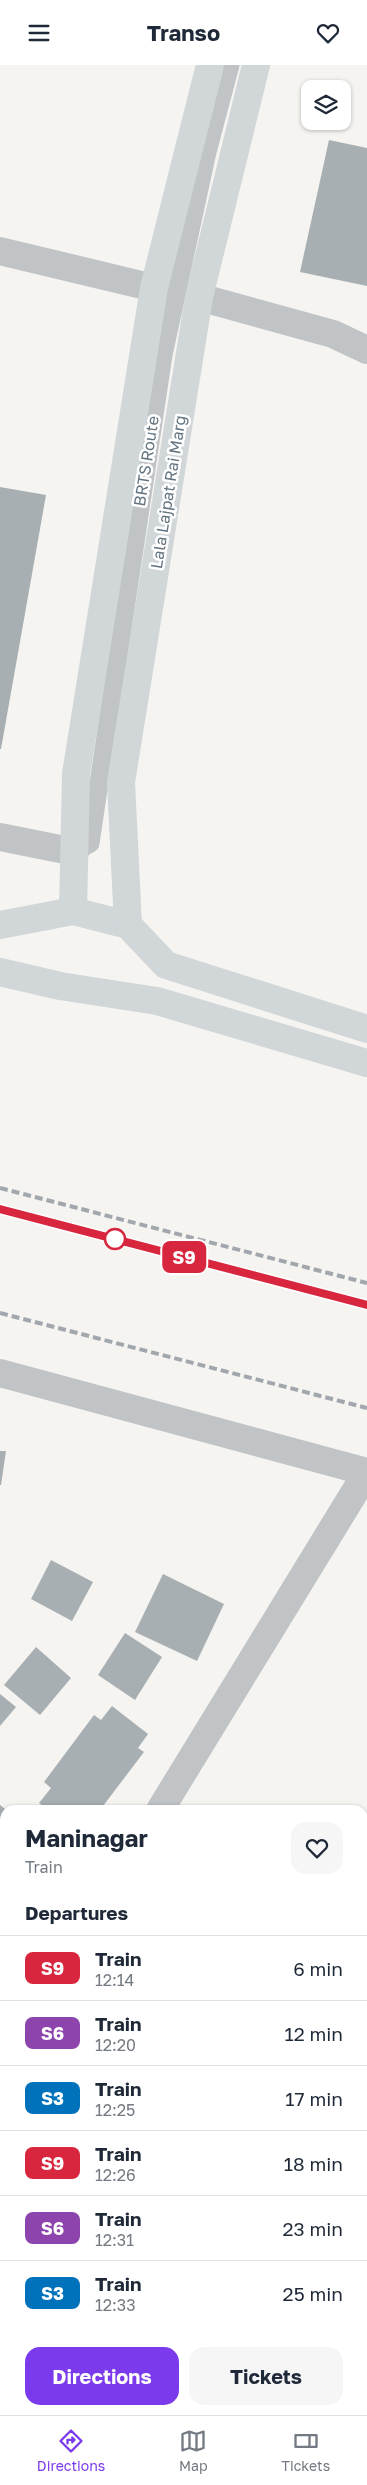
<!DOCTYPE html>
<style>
:root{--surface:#fff;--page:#f6f6f7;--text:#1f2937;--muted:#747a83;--line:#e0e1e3;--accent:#7c3aed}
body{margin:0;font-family:"Golos Text",sans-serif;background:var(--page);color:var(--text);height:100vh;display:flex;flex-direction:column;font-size:19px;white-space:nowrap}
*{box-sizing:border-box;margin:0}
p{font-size:16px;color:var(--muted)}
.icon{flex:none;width:28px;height:28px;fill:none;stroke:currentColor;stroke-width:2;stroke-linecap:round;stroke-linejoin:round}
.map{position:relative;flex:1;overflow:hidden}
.details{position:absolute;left:0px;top:1740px;width:368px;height:610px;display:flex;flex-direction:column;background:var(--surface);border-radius:15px 15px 0 0;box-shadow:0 1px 4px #0004}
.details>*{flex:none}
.badge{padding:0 10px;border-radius:8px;font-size:18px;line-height:32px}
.buttons{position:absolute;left:301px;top:15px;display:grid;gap:10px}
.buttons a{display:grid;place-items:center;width:50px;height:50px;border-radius:10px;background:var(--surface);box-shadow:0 1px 4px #0004;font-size:25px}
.map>.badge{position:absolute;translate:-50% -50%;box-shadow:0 0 0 2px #fff}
h2{padding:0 25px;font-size:19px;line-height:45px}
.round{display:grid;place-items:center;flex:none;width:52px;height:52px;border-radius:15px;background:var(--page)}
.head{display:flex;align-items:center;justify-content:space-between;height:85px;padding:0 25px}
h1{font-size:24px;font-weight:700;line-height:38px}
.action{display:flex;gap:10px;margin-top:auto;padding:10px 25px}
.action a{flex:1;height:58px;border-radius:15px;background:var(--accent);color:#fff;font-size:20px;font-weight:700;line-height:58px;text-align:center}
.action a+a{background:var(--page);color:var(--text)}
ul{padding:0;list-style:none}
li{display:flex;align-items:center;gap:15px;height:65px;padding:0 25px;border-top:1px solid var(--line)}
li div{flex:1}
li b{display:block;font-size:19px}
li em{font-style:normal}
li .badge{min-width:55px;font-weight:700;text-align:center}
header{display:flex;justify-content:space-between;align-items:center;height:65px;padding:0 25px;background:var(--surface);font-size:22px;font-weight:700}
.tab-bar{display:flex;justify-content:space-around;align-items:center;height:70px;border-top:1px solid var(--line);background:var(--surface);font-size:14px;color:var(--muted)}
.tab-bar a{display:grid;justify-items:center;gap:2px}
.tab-bar .current{color:var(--accent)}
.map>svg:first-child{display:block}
.building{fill:#a7afb3}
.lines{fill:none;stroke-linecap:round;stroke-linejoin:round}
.lane{stroke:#c0c4c7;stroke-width:19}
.street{stroke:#c0c4c7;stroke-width:28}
.secondary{stroke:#d1d6d9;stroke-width:28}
.rail{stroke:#a1a7ac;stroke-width:4;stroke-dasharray:8 4;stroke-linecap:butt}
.line-casing{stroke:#fff;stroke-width:11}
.line{stroke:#d7263d;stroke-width:8}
.stop-dot{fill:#fff;stroke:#d7263d;stroke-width:2.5}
.labels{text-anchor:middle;stroke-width:5;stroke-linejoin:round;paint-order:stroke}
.street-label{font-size:16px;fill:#647581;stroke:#fff}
</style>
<header><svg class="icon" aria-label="menu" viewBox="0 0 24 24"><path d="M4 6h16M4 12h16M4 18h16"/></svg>Transo<svg class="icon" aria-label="heart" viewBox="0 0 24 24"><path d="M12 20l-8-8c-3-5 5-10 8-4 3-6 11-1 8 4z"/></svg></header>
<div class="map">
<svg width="367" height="2350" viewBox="0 0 367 2350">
<rect width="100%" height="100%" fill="#f5f4f1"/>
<g class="building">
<polygon points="329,75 367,83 367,221 300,207"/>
<polygon points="0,422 46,430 1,684 0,684"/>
<polygon points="0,1386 6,1386 1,1420 0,1420"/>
<polygon points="51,1495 93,1517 72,1556 31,1534"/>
<polygon points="163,1509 224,1539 197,1596 135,1567"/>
<polygon points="125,1568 162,1592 135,1635 98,1610"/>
<polygon points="36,1582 71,1613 40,1650 4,1620"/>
<polygon points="0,1629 16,1642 0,1661"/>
<polygon points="112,1641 148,1669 138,1683 144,1687 100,1745 48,1745 39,1738 51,1723 44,1717 94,1650 101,1655"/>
<polygon points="0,1740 5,1744 5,1884 0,1891"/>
<polygon points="0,2057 5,2058 5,2103 0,2102"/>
<polygon points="362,2273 367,2274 367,2321 362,2320"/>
</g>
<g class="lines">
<g class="lane">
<polyline points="75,787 90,778 163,290 207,87 230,0"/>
<polyline points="362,1898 367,1900"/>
</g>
<g class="street">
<polyline points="0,186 154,223"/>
<polyline points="199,232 333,269 367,285"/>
<polyline points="0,772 75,787"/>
<polyline points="0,1308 367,1407 160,1745"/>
<polyline points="0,1953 5,1957"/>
<polyline points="0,1984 5,1975"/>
<polyline points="0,2163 5,2164"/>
<polyline points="362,2237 367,2238"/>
</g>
<g class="secondary">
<polyline points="73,846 76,709 154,223 210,0"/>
<polyline points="0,860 73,846 128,860 166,900 367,964"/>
<polyline points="128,860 121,717 199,232 256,0"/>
<polyline points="0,907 60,921 157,936 367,998"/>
</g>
<g class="rail">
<polyline points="0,1123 367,1218"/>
<polyline points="0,1144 367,1240"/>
<polyline points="0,1248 367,1343"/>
</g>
</g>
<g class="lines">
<defs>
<polyline id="line" points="0,1144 367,1240"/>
</defs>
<use href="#line" class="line-casing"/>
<use href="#line" class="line"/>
</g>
<circle class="stop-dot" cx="115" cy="1174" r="10"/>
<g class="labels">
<g class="street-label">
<text transform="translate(146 396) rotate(-81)" y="6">BRTS Route</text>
<text transform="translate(168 427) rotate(-81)" y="6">Lala Lajpat Rai Marg</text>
</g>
</g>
</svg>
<div class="buttons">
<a><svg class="icon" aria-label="layers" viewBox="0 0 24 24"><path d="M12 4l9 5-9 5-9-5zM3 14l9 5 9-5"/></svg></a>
</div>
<b class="badge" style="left:184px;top:1192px;background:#d7263d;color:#fff">S9</b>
<section class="details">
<div class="head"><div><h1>Maninagar</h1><p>Train</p></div><a class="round"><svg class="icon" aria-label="heart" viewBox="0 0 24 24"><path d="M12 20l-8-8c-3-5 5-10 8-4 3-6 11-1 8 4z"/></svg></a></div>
<h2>Departures</h2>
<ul>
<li><span class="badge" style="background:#d7263d;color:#fff">S9</span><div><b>Train</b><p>12:14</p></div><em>6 min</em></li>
<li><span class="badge" style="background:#8e44ad;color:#fff">S6</span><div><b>Train</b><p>12:20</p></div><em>12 min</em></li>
<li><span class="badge" style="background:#0072bc;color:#fff">S3</span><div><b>Train</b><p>12:25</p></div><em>17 min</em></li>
<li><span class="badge" style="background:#d7263d;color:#fff">S9</span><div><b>Train</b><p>12:26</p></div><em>18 min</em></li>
<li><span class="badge" style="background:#8e44ad;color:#fff">S6</span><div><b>Train</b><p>12:31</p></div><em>23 min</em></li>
<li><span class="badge" style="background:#0072bc;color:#fff">S3</span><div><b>Train</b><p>12:33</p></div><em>25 min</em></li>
</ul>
<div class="action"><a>Directions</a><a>Tickets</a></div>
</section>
</div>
<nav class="tab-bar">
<a class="current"><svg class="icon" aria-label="directions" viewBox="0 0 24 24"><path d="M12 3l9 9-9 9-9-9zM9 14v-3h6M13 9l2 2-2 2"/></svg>Directions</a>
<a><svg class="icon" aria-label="map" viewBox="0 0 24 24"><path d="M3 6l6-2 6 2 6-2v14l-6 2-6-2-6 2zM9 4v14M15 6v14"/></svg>Map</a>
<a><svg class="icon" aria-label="tickets" viewBox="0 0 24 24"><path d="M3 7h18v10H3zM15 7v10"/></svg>Tickets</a>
</nav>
